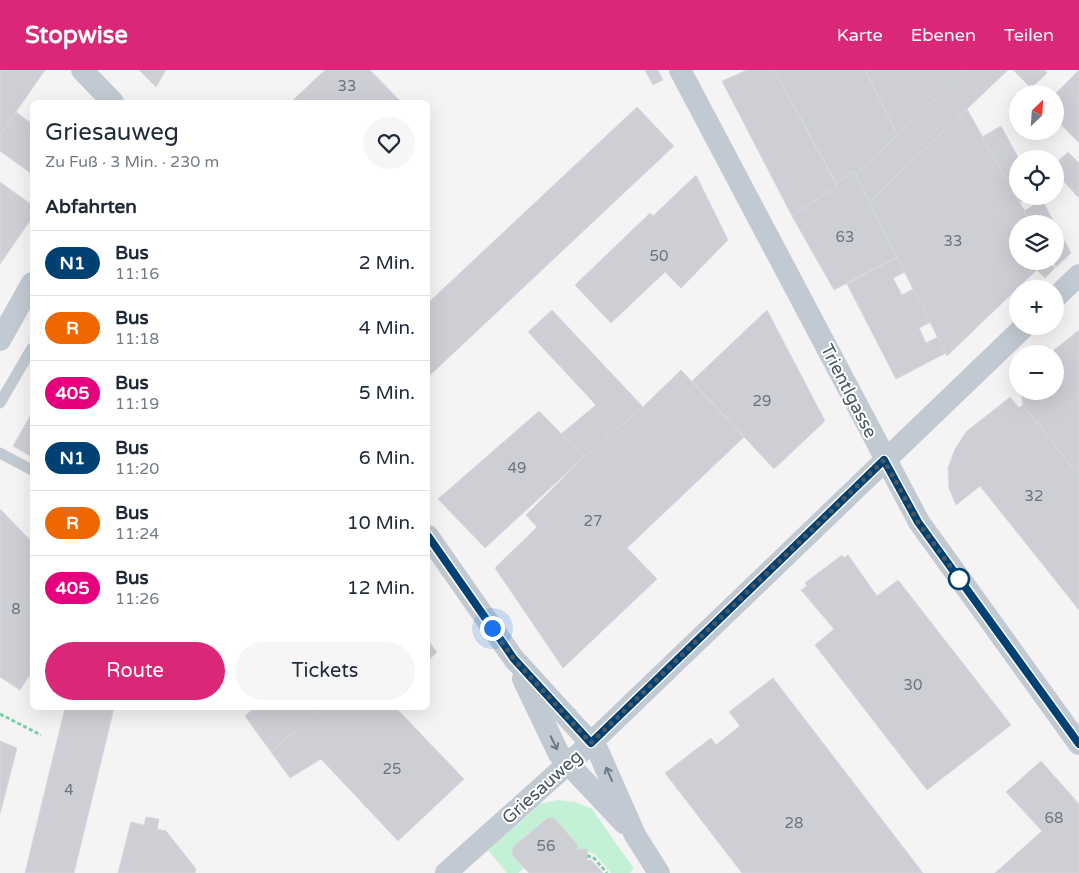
<!DOCTYPE html>
<html lang="de">
<meta charset="utf-8">
<style>
:root{--surface:#fff;--page:#f6f6f7;--text:#1f2937;--muted:#747a83;--line:#e0e1e3;--accent:#db2777}
body{margin:0;font-family:"Varela Round",sans-serif;background:var(--page);color:var(--text);height:100vh;display:flex;flex-direction:column;font-size:19px;white-space:nowrap}
*{box-sizing:border-box;margin:0}
p{font-size:16px;color:var(--muted)}
.icon{flex:none;width:28px;height:28px;fill:none;stroke:currentColor;stroke-width:2;stroke-linecap:round;stroke-linejoin:round}
.map{position:relative;flex:1;overflow:hidden}
.sheet{position:absolute;left:30px;top:30px;width:400px;height:610px;display:flex;flex-direction:column;background:var(--surface);border-radius:8px;box-shadow:0 5px 20px #0002}
.sheet>*{flex:none}
.badge{padding:0 10px;border-radius:16px;font-size:18px;line-height:32px}
.needle{width:32px;rotate:25deg}
.buttons{position:absolute;left:1009px;top:15px;display:grid;gap:10px}
.buttons a{display:grid;place-items:center;width:55px;height:55px;border-radius:50%;background:var(--surface);box-shadow:0 5px 20px #0002;font-size:25px}
.you{position:absolute;width:25px;height:25px;margin:-12px;border:4px solid #fff;border-radius:50%;background:#1a73e8;box-shadow:0 0 0 8px #1a73e833}
.map>.badge{position:absolute;translate:-50% -50%;box-shadow:0 0 0 2px #fff}
h2{padding:0 15px;font-size:19px;line-height:45px}
.round{display:grid;place-items:center;flex:none;width:52px;height:52px;border-radius:26px;background:var(--page)}
.summary{display:flex;align-items:center;justify-content:space-between;height:85px;padding:0 15px}
h1{font-size:24px;font-weight:600;line-height:38px}
.primary-button{display:flex;gap:10px;margin-top:auto;padding:10px 15px}
.primary-button a{flex:1;height:58px;border-radius:30px;background:var(--accent);color:#fff;font-size:20px;font-weight:600;line-height:58px;text-align:center}
.primary-button a+a{background:var(--page);color:var(--text)}
ul{padding:0;list-style:none}
li{display:flex;align-items:center;gap:15px;height:65px;padding:0 15px;border-top:1px solid var(--line)}
li div{flex:1}
li b{display:block;font-size:19px}
li em{font-style:normal}
li .badge{min-width:55px;font-weight:700;text-align:center}
header{display:flex;align-items:center;gap:30px;box-sizing:border-box;height:70px;padding:0 25px;background:var(--accent);color:#fff}
header strong{font-size:24px}
nav{display:flex;gap:28px;margin-inline-start:auto;font-size:18px}
.map>svg:first-child{display:block}
.green{fill:#c3f1d5}
.building{fill:#cdcfd5;stroke:#d7d9de}
.lines{fill:none;stroke-linecap:round;stroke-linejoin:round}
.path{stroke:#7ad0a6;stroke-width:3;stroke-dasharray:4 2.5;stroke-linecap:butt}
.service{stroke:#c1cad2;stroke-width:11}
.minor{stroke:#c1cad2;stroke-width:22}
.oneway{stroke:#6e7983}
.line-casing{stroke:#fff;stroke-width:11}
.line{stroke:#004173;stroke-width:8}
.walk{stroke:#4a5661;stroke-width:5;stroke-dasharray:0 9}
.stop-dot{fill:#fff;stroke:#004173;stroke-width:2.5}
.labels{text-anchor:middle;stroke-width:4;stroke-linejoin:round;paint-order:stroke}
.number-label{font-size:15px;fill:#6b747e}
.street-label{font-size:18px;fill:#4a5661;stroke:#fff}
</style>
<header>
<strong>Stopwise</strong>
<nav><a>Karte</a><a>Ebenen</a><a>Teilen</a></nav>
</header>
<div class="map">
<svg width="1079" height="803" viewBox="0 0 1079 803">
<rect width="100%" height="100%" fill="#f5f3f3"/>
<polygon class="green" points="557,730 576,732 592,739 634,799 630,803 611,803 595,784 577,779 578,775 554,748 546,748 513,777 513,785 524,798 518,803 507,803 488,780 540,734"/>
<g class="building">
<polygon points="0,0 45,0 0,65"/>
<polygon points="139,0 166,0 156,17"/>
<polygon points="325,0 370,0 401,32 291,32"/>
<polygon points="645,0 658,0 663,10 653,15"/>
<polygon points="747,0 774,0 837,116 792,146 722,11"/>
<polygon points="774,0 865,0 898,65 855,105 854,101 836,113"/>
<polygon points="865,0 966,0 898,65"/>
<polygon points="966,0 1008,0 869,132 855,105"/>
<polygon points="1013,0 1045,0 1047,3 1031,18"/>
<polygon points="1079,0 1079,73 1055,48 1055,24"/>
<polygon points="637,37 674,76 428,307 428,233"/>
<polygon points="967,39 1032,154 1018,154 1018,191 1046,191 947,286 869,132"/>
<polygon points="16,42 32,54 32,104 0,81 0,65"/>
<polygon points="1001,56 1019,89 1018,126 1030,126 1020,132 982,67"/>
<polygon points="1068,82 1079,93 1079,128 1055,102 1055,94"/>
<polygon points="854,101 897,187 834,220 792,146 837,116 836,113"/>
<polygon points="696,105 728,170 681,218 665,202 611,253 575,215 650,143 653,146"/>
<polygon points="0,112 32,135 32,148 0,194"/>
<polygon points="1042,130 1071,183 1056,197 1053,191 1055,191 1055,154 1032,154 1024,141"/>
<polygon points="897,187 905,202 893,208 902,225 913,219 931,252 919,258 926,273 938,267 946,283 896,309 847,214"/>
<polygon points="1046,191 1055,198 1045,208 1037,200"/>
<polygon points="552,240 643,337 584,387 561,364 596,335 528,262"/>
<polygon points="767,240 825,351 774,399 692,311"/>
<polygon points="1079,260 1079,406 1023,335 1021,321 1055,321 1055,284 1049,284"/>
<polygon points="681,300 744,367 627,478 657,509 563,598 495,498 537,457 526,445 584,387 643,337"/>
<polygon points="1010,327 1019,338 1023,335 1079,406 1079,540 980,416 956,435 949,418 948,398 955,379 966,362"/>
<polygon points="539,341 584,387 485,478 438,429"/>
<polygon points="32,343 32,387 13,376"/>
<polygon points="0,439 32,472 32,605 28,607 20,620 0,607"/>
<polygon points="842,485 844,488 848,485 877,526 898,510 1011,655 927,720 815,575 834,559 801,520 807,516 805,513"/>
<polygon points="428,571 437,582 428,591"/>
<polygon points="773,608 923,803 742,803 665,703 711,668 716,675 740,656 729,642"/>
<polygon points="65,638 114,638 74,803 25,803"/>
<polygon points="254,638 321,638 271,682 245,646"/>
<polygon points="321,638 396,638 464,709 398,771 321,689 290,708 271,682"/>
<polygon points="0,671 17,678 0,744"/>
<polygon points="1041,691 1079,734 1079,803 995,803 1042,761 1006,722"/>
<polygon points="146,747 159,749 157,759 166,761 196,799 195,803 118,803 131,752 144,755"/>
<polygon points="547,748 554,748 578,775 577,779 588,779 587,790 591,790 603,803 529,803 512,785 513,777"/>
</g>
<g class="lines">
<g class="path">
<polyline points="0,644 41,665"/>
<polyline points="587,786 593,787 607,803"/>
</g>
<g class="service">
<polyline points="0,333 32,278"/>
<polyline points="0,383 32,400"/>
</g>
<g class="minor">
<polyline points="82,0 113,32"/>
<polyline points="680,0 919,452 1079,674"/>
<polyline points="1055,228 1079,205"/>
<polyline points="0,270 32,213"/>
<polyline points="428,466 514,589 598,681 635,765 659,803"/>
<polyline points="523,609 559,684 624,753"/>
<polyline points="446,803 591,673 1025,256"/>
</g>
</g>
<defs><path id="oneway-shaft" d="M-6 0H5M1.5-3L5.5 0L1.5 3" fill="none" stroke-width="1.6" stroke-linecap="round" stroke-linejoin="round" transform="scale(1.25)"/></defs>
<g class="oneway">
<use href="#oneway-shaft" transform="translate(554 673) rotate(64)"/>
<use href="#oneway-shaft" transform="translate(609 704) rotate(-114)"/>
</g>
<g class="lines">
<defs>
<polyline id="line" points="428,466 514,589 591,673 884,390 918,452 1079,674"/>
</defs>
<use href="#line" class="line-casing"/>
<use href="#line" class="line"/>
<polyline class="walk" points="492,558 514,589 591,673 884,390 918,452 961,511 959,509"/>
</g>
<circle class="stop-dot" cx="959" cy="509" r="10"/>
<g class="labels">
<g class="number-label">
<text x="347" y="21">33</text>
<text x="845" y="172">63</text>
<text x="953" y="176">33</text>
<text x="659" y="191">50</text>
<text x="762" y="336">29</text>
<text x="517" y="403">49</text>
<text x="1034" y="431">32</text>
<text x="593" y="456">27</text>
<text x="16" y="544">8</text>
<text x="913" y="620">30</text>
<text x="392" y="704">25</text>
<text x="69" y="725">4</text>
<text x="1054" y="753">68</text>
<text x="794" y="758">28</text>
<text x="546" y="781">56</text>
</g>
<g class="street-label">
<text transform="translate(849 321) rotate(63)" y="6">Trientlgasse</text>
<text transform="translate(542 717) rotate(-42)" y="6">Griesauweg</text>
</g>
</g>
</svg>
<div class="buttons">
<a><svg class="needle" viewBox="-14 -14 28 28"><path d="M0-13l5 13h-10z" fill="#e53935"/><path d="M0 13l5-13h-10z" fill="#747a83"/></svg></a>
<a><svg class="icon" aria-label="locate" viewBox="0 0 24 24"><circle cx="12" cy="12" r="6"/><path d="M12 2v4M12 18v4M2 12h4M18 12h4"/></svg></a>
<a><svg class="icon" aria-label="layers" viewBox="0 0 24 24"><path d="M12 4l9 5-9 5-9-5zM3 14l9 5 9-5"/></svg></a>
<a>+</a>
<a>−</a>
</div>
<div class="you" style="left:492px;top:558px"></div>
<section class="sheet">
<div class="summary"><div><h1>Griesauweg</h1><p>Zu Fuß · 3 Min. · 230 m</p></div><a class="round"><svg class="icon" aria-label="heart" viewBox="0 0 24 24"><path d="M12 20l-8-8c-3-5 5-10 8-4 3-6 11-1 8 4z"/></svg></a></div>
<h2>Abfahrten</h2>
<ul>
<li><span class="badge" style="background:#004173;color:#fff">N1</span><div><b>Bus</b><p>11:16</p></div><em>2 Min.</em></li>
<li><span class="badge" style="background:#ee6700;color:#fff">R</span><div><b>Bus</b><p>11:18</p></div><em>4 Min.</em></li>
<li><span class="badge" style="background:#e6007e;color:#fff">405</span><div><b>Bus</b><p>11:19</p></div><em>5 Min.</em></li>
<li><span class="badge" style="background:#004173;color:#fff">N1</span><div><b>Bus</b><p>11:20</p></div><em>6 Min.</em></li>
<li><span class="badge" style="background:#ee6700;color:#fff">R</span><div><b>Bus</b><p>11:24</p></div><em>10 Min.</em></li>
<li><span class="badge" style="background:#e6007e;color:#fff">405</span><div><b>Bus</b><p>11:26</p></div><em>12 Min.</em></li>
</ul>
<div class="primary-button"><a>Route</a><a>Tickets</a></div>
</section>
</div>
